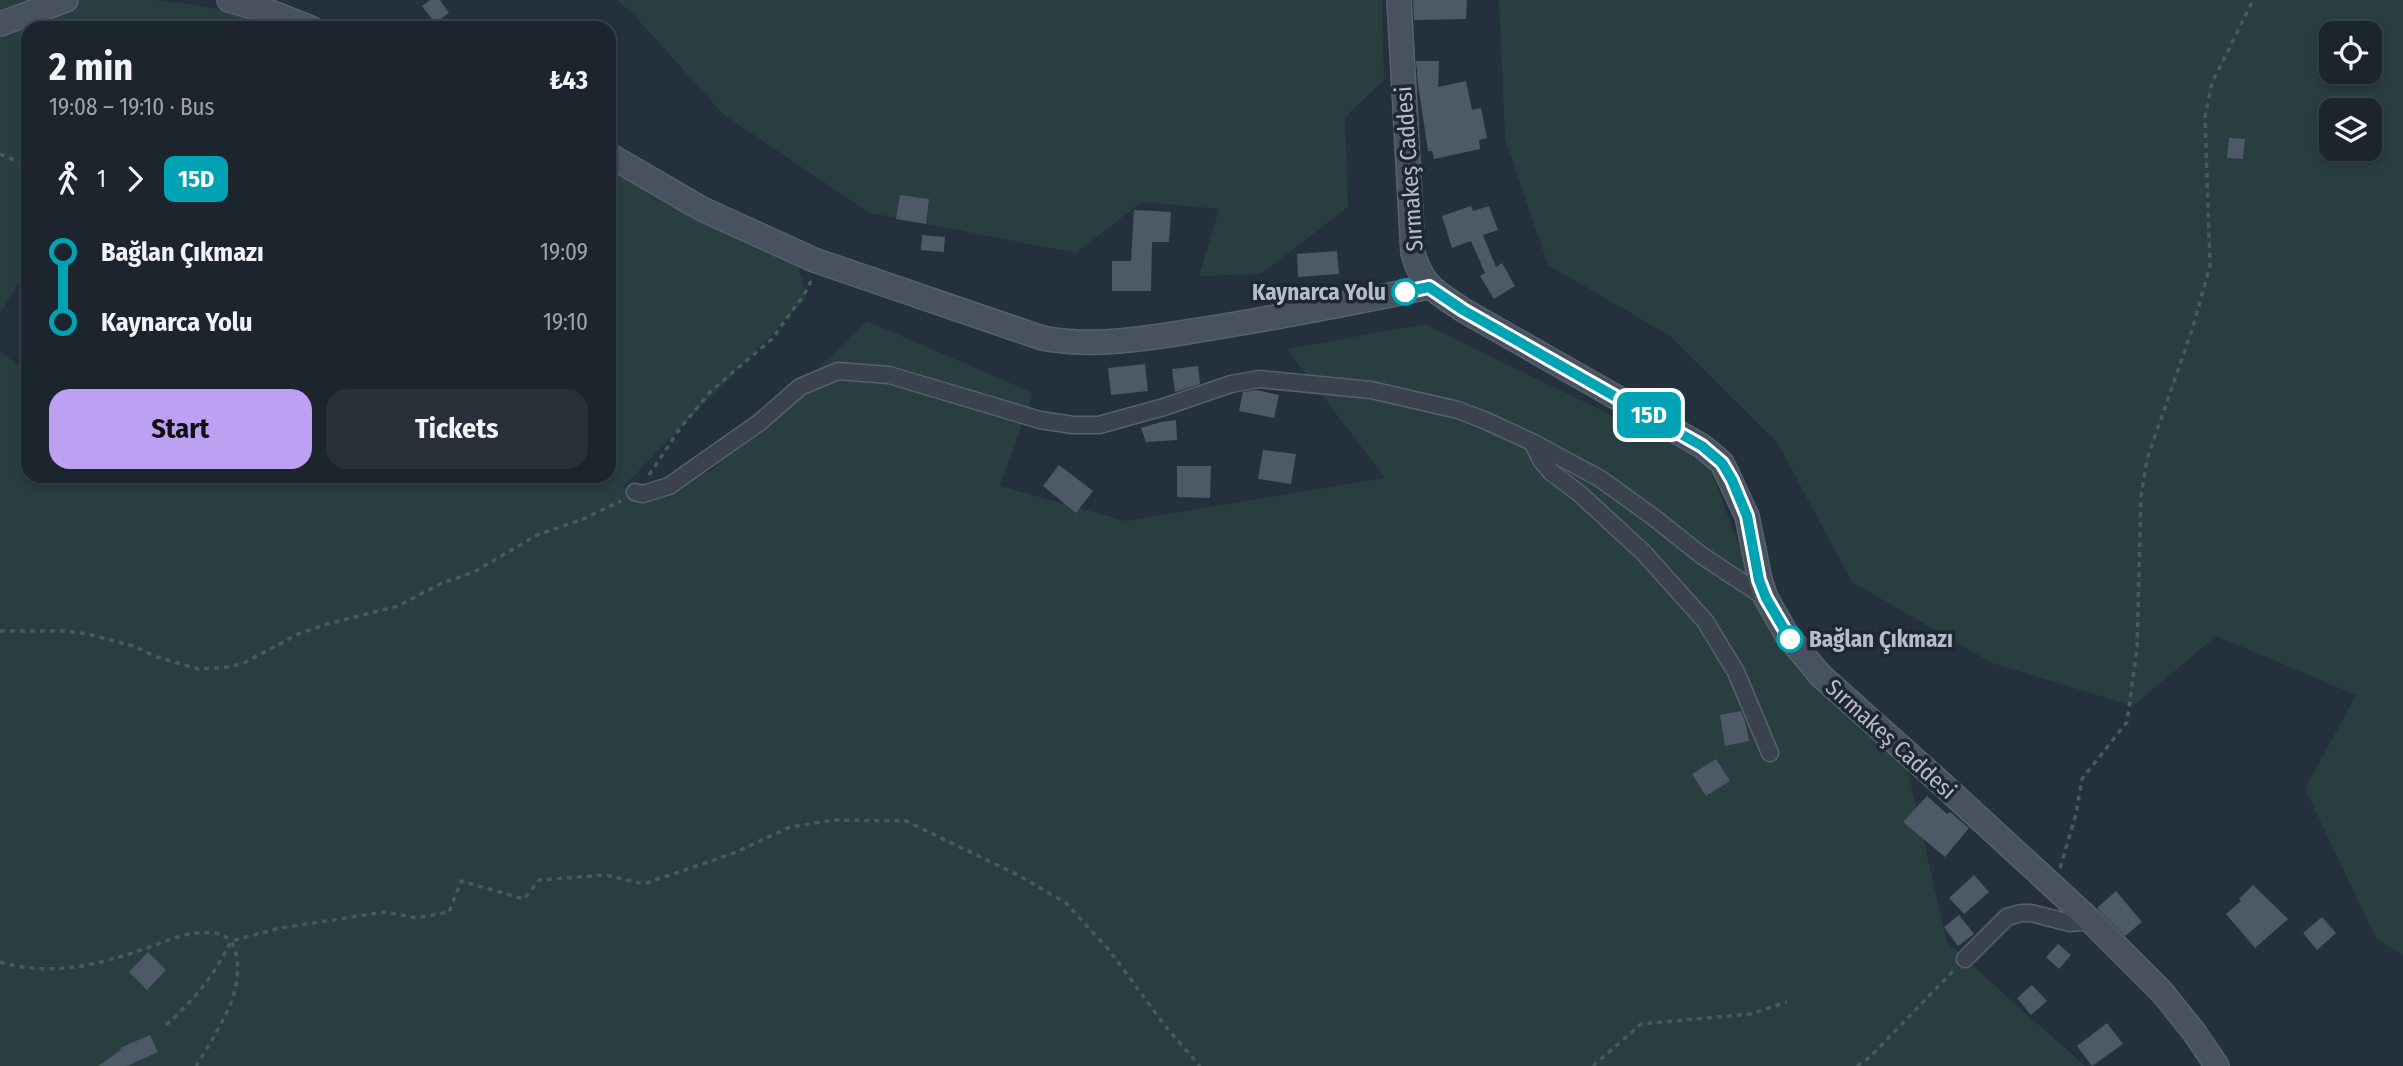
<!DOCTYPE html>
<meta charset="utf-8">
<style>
:root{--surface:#1c242e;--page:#29303a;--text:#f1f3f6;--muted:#a0a4aa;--line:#3a414a;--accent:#bca0f2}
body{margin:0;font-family:"Fira Sans Condensed",sans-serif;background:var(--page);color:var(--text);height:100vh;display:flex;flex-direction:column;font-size:26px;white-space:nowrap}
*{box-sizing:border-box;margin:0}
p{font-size:23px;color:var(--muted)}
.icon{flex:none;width:38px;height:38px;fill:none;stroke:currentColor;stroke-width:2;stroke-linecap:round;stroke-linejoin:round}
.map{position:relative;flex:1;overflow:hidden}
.side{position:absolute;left:21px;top:21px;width:595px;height:462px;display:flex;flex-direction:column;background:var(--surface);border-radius:21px;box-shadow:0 4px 10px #0003,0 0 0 2px var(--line)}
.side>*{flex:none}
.badge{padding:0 14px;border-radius:10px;font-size:24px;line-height:46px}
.buttons{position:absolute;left:2319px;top:21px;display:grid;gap:14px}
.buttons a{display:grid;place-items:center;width:63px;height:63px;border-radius:14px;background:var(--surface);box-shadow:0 4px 10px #0003,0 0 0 2px var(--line);font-size:35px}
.map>.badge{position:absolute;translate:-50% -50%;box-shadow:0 0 0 4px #fff}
.legs{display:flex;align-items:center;gap:10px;height:77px;padding:0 28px;font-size:23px}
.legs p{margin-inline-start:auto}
.overview{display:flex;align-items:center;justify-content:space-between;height:119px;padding:0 28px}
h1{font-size:38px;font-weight:700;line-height:52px}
.primary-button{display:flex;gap:14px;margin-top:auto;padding:14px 28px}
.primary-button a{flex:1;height:80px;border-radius:21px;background:var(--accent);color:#111;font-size:28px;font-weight:700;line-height:80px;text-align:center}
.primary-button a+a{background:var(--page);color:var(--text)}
ul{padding:0 28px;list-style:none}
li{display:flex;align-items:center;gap:24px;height:70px;font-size:26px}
li i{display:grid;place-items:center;width:10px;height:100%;margin:0 9px;background:currentColor}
li i::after{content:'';width:18px;height:18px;margin:-9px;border:5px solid;border-radius:50%;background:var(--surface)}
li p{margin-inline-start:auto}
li:first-child i{background:linear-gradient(#0000 50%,currentColor 0)}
li:last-child i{background:linear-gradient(currentColor 50%,#0000 0)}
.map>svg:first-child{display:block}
.green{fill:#283e3f;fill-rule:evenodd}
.building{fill:#4e5967}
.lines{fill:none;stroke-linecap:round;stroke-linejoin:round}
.street-casing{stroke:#57606b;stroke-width:19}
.secondary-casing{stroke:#57606b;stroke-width:26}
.path{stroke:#475b5d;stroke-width:3.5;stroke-dasharray:5 5;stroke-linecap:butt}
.street{stroke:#39424d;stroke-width:16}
.secondary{stroke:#47515f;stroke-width:23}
.line-1-casing{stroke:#fff;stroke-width:16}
.line-1{stroke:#00a3b4;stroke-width:10}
.stop-1-dot{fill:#fff;stroke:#00a3b4;stroke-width:3.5}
.labels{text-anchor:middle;stroke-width:7;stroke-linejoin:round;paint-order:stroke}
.street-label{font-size:23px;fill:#b5bdc8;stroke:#1e2732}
.stop-label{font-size:23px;font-weight:bold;fill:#b5bdc8;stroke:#1e2732;text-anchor:end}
</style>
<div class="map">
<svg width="2403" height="1066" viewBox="0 0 2403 1066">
<rect width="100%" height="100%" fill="#25303d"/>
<g class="green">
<polygon points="0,0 156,0 209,7 275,28 28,28 28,268 0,313"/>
<polygon points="617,0 1382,0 1384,80 1345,117 1348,207 1261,274 1199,276 1219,209 1142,202 1076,253 870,213 724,115 633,14"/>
<path d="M 1499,0 L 2403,0 L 2403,956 L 2376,938 L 2305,789 L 2356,695 L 2216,636 L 2133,706 L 1992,663 L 1852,582 L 1777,442 L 1670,336 L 1548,265 L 1505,139 ZM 2331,33 L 2370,33 L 2370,72 L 2331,72 ZM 2331,110 L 2370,110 L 2370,149 L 2331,149 Z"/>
<polygon points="609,163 798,265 807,298 622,488 711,471 867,321 1033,393 1000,486 1126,521 1385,478 1287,349 1424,324 1708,462 1772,636 1907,767 1947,943 2085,1066 0,1066 0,352 28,372 28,476 609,476"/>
</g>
<g class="building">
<polygon points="430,0 440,0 449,13 435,23 422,6"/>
<polygon points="1413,0 1467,0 1466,19 1414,20"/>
<polygon points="1416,61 1439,61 1438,87 1466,81 1472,110 1481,108 1487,138 1479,140 1480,149 1434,159 1432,151 1428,151 1418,84"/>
<polygon points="2229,138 2245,139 2243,159 2227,158"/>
<polygon points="900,195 929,199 926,224 896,219"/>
<polygon points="1471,206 1473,211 1489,206 1498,230 1483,235 1496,267 1502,263 1515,286 1494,299 1480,276 1485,273 1471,241 1452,248 1442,216"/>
<polygon points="1134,210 1171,212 1169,242 1152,242 1151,291 1112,291 1112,261 1131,261"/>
<polygon points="922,235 945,237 944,252 921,250"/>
<polygon points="1337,251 1339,274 1298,277 1297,254"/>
<polygon points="1145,364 1148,391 1111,395 1108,368"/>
<polygon points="1198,366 1200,384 1175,392 1172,369"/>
<polygon points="1256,390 1279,395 1274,418 1239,411 1243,392"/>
<polygon points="1176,420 1177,440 1146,442 1141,428 1161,422"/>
<polygon points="1263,450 1296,454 1291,484 1258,479"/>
<polygon points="1059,465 1093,491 1076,513 1043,486"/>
<polygon points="1177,466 1211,466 1210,498 1177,497"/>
<polygon points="1741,711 1746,724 1749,741 1725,746 1720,715"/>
<polygon points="1716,759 1730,781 1706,796 1692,774"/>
<polygon points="1927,796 1947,814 1950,812 1969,828 1945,857 1903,822"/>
<polygon points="1974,875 1989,892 1964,914 1949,898"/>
<polygon points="2253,885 2288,919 2255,948 2226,914 2241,901 2239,899"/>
<polygon points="2116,891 2142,922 2125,936 2097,908"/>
<polygon points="1959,915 1974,934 1958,946 1944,927"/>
<polygon points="2322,917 2336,933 2317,950 2303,933"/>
<polygon points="2058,944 2071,955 2059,969 2046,957"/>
<polygon points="148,952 166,970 147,990 129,972"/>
<polygon points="2032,985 2047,1001 2031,1015 2017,998"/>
<polygon points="2107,1023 2123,1044 2092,1066 2077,1046"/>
<polygon points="150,1035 158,1052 127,1066 98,1066 121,1050 120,1048"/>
</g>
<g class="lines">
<defs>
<g id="street">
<polyline points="1532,442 1541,460 1552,473 1580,494 1644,553 1705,621 1736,672 1770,753"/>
<polyline points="635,492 643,494 669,486 760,422 800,387 838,371 889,375 1040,420 1073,425 1099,425 1164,407 1231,384 1259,379 1371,390 1458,410 1484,420 1532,442 1599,478 1652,516 1701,555 1766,598"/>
<polyline points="1965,959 2007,917 2021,913 2031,913 2070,923 2091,921"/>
</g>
<g id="secondary">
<polyline points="229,0 273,13 311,28"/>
<path d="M 1399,0 L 1413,253 C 1422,286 1436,292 1463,310 L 1702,446 L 1722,463 L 1747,516 L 1760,580 L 1766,598 L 1787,635 L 1820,675 L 1942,784 L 2091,921 L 2162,992 L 2194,1032 L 2217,1066"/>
<polyline points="0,24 66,0"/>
<path d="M 609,155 L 702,209 L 814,260 L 1042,338 C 1099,349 1161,336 1218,327 C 1289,315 1358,302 1428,287"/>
</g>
</defs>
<use href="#street" class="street-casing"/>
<use href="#secondary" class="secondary-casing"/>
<g class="path">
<polyline points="0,154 28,166"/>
<polyline points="649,475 681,427 711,391 772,339 805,293 811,281"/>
<polyline points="0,631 64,631 88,634 133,646 157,657 198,669 229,667 244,663 298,634 327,624 398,606 442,583 474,572 537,535 581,520 621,501"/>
<polyline points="2060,868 2076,814 2082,779 2127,722 2137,649 2141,496 2147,459 2192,330 2210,266 2205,117 2212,83 2253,0"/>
<path d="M 0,962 C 51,977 98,965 147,948 C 168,940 191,930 214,933 C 246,936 239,984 230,1005 C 221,1026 208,1047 196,1066"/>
<path d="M 166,1025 C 195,999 214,976 231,941 L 280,928 L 385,912 L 417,918 L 449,912 L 461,881 L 524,899 L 539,880 L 606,875 L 644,884 L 734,853 L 790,827 L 834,820 L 906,821 L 1020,876 L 1066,903 L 1109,950 L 1166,1027 L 1200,1066"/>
<polyline points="1593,1066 1641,1024 1750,1014 1787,1002"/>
<polyline points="1857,1066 1870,1057 1955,969"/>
</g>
<use href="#street" class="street"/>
<use href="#secondary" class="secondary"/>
</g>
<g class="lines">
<defs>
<polyline id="line-1" points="1405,292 1429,287 1463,310 1702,446 1722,463 1732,480 1747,516 1759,580 1766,598 1790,639"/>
</defs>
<use href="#line-1" class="line-1-casing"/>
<use href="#line-1" class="line-1"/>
</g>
<g class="stop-1-dot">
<circle cx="1405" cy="292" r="12"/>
<circle cx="1790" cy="639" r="12"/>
</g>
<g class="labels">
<g class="street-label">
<text transform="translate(1409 169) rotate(-94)" y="8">Sırmakeş Caddesi</text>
<text transform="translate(1891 739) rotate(42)" y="8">Sırmakeş Caddesi</text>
</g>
<g class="stop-label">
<text x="1386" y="300">Kaynarca Yolu</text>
<text x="1809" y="647" text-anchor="start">Bağlan Çıkmazı</text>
</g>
</g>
</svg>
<div class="buttons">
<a><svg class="icon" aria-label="locate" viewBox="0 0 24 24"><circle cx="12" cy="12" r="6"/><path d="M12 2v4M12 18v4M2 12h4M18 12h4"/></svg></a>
<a><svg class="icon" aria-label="layers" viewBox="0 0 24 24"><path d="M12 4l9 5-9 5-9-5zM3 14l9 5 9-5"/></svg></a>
</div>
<b class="badge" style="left:1649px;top:415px;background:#00a3b4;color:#fff">15D</b>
<section class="side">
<div class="overview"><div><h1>2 min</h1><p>19:08 – 19:10 · Bus</p></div><b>₺43</b></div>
<div class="legs"><svg class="icon" aria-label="walk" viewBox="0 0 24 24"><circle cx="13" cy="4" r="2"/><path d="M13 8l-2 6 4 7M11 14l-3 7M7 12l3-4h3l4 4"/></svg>1<svg class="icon" aria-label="forward" viewBox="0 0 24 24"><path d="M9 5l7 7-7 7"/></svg><b class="badge" style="background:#00a3b4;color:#fff">15D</b></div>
<ul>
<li><i style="color:#00a3b4"></i><b>Bağlan Çıkmazı</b><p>19:09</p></li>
<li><i style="color:#00a3b4"></i><b>Kaynarca Yolu</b><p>19:10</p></li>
</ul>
<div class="primary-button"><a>Start</a><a>Tickets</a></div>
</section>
</div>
